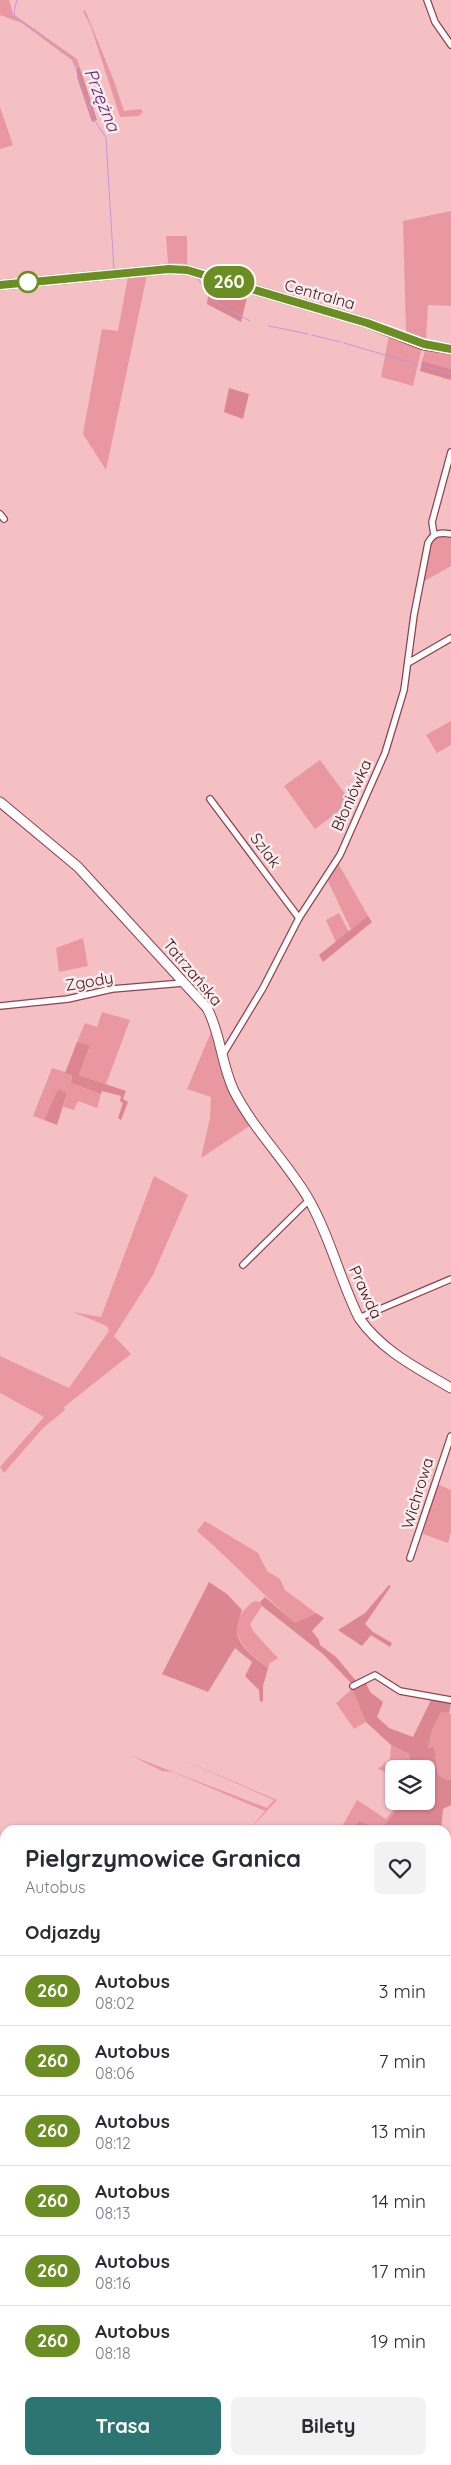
<!DOCTYPE html>
<html lang="pl">
<meta charset="utf-8">
<style>
:root{--surface:#fff;--page:#f2f2f3;--text:#2b2b33;--muted:#7c7c81;--line:#e1e1e2;--accent:#2c7573}
body{margin:0;font-family:Quicksand,sans-serif;background:var(--page);color:var(--text);height:100vh;display:flex;flex-direction:column;font-size:19px;white-space:nowrap}
*{box-sizing:border-box;margin:0}
p{font-size:16px;color:var(--muted)}
.icon{flex:none;width:28px;height:28px;fill:none;stroke:currentColor;stroke-width:2;stroke-linecap:round;stroke-linejoin:round}
.map{position:relative;flex:1;overflow:hidden}
.side{position:absolute;left:0px;top:1825px;width:451px;height:640px;display:flex;flex-direction:column;background:var(--surface);border-radius:15px 15px 0 0;box-shadow:0 1px 4px #0004}
.side>*{flex:none}
.badge{padding:0 10px;border-radius:16px;font-size:18px;line-height:32px}
.buttons{position:absolute;left:385px;top:1760px;display:grid;gap:10px}
.buttons a{display:grid;place-items:center;width:50px;height:50px;border-radius:8px;background:var(--surface);box-shadow:0 1px 4px #0004;font-size:25px}
.map>.badge{position:absolute;translate:-50% -50%;box-shadow:0 0 0 2px #fff}
h2{padding:0 25px;font-size:19px;line-height:45px}
.round{display:grid;place-items:center;flex:none;width:52px;height:52px;border-radius:8px;background:var(--page)}
.overview{display:flex;align-items:center;justify-content:space-between;height:85px;padding:0 25px}
h1{font-size:24px;font-weight:700;line-height:38px}
.action{display:flex;gap:10px;margin-top:auto;padding:10px 25px}
.action a{flex:1;height:58px;border-radius:8px;background:var(--accent);color:#fff;font-size:20px;font-weight:700;line-height:58px;text-align:center}
.action a+a{background:var(--page);color:var(--text)}
ul{padding:0;list-style:none}
li{display:flex;align-items:center;gap:15px;height:70px;padding:0 25px;border-top:1px solid var(--line)}
li div{flex:1}
li b{display:block;font-size:19px}
li em{font-style:normal}
li .badge{min-width:55px;font-weight:700;text-align:center}
.map>svg:first-child{display:block}
.green{fill:#e998a1}
.forest{fill:#db8690}
.lines{fill:none;stroke-linecap:round;stroke-linejoin:round}
.stream{stroke:#c197da;stroke-width:1}
.street-casing{stroke:#8e434e;stroke-width:8}
.secondary-casing{stroke:#8e434e;stroke-width:11}
.street{stroke:#fff;stroke-width:5.5}
.secondary{stroke:#fff;stroke-width:9}
.line-casing{stroke:#fff;stroke-width:11}
.line{stroke:#6b8e23;stroke-width:8}
.stop-dot{fill:#fff;stroke:#6b8e23;stroke-width:2.5}
.labels{text-anchor:middle;stroke-width:5;stroke-linejoin:round;paint-order:stroke}
.street-label{font-size:16px;fill:#36161a;stroke:#feebed}
.water-label{font-size:18px;font-style:italic;fill:#5f2a79;stroke:#feebed}
</style>
<div class="map">
<svg width="451" height="2465" viewBox="0 0 451 2465">
<rect width="100%" height="100%" fill="#f5c0c4"/>
<g class="green">
<polygon points="0,0 9,0 13,14 77,59 80,68 77,68 73,61 22,23 0,15"/>
<polygon points="85,10 114,81 124,111 141,109 143,112 139,116 120,117 91,27 83,11"/>
<polygon points="0,107 13,145 0,149"/>
<polygon points="451,211 451,306 428,305 426,339 406,332 403,221"/>
<polygon points="166,236 187,236 187,264 168,263"/>
<polygon points="147,275 106,470 83,434 102,329 118,331 128,277"/>
<polygon points="389,335 422,347 413,386 381,377"/>
<polygon points="426,347 451,350 451,369 422,361"/>
<polygon points="439,537 451,538 451,566 423,582 431,541"/>
<polygon points="451,721 451,745 437,753 426,735"/>
<polygon points="320,760 351,802 315,829 284,786"/>
<polygon points="338,863 368,916 351,930 327,879"/>
<polygon points="339,913 349,932 336,942 326,920"/>
<polygon points="83,938 88,966 59,972 56,948"/>
<polygon points="102,1012 130,1020 106,1084 79,1075 90,1047 77,1042 85,1023 97,1027"/>
<polygon points="211,1032 219,1065 227,1085 251,1125 201,1158 210,1118 211,1097 187,1089"/>
<polygon points="52,1068 72,1074 71,1083 101,1094 97,1108 78,1101 74,1110 63,1107 67,1093 58,1089 44,1120 33,1116"/>
<polygon points="154,1176 188,1195 153,1275 114,1336 131,1354 64,1407 65,1410 43,1428 4,1473 0,1467 44,1417 0,1393 0,1356 69,1388 109,1331 107,1326 73,1312 101,1317"/>
<polygon points="437,1484 451,1490 451,1532 448,1543 423,1534"/>
<path d="M 205,1521 L 258,1553 L 267,1571 L 280,1579 L 285,1590 L 316,1613 L 295,1623 C 261,1593 231,1560 197,1531 Z"/>
<path d="M 254,1601 L 260,1602 L 262,1606 L 250,1624 L 253,1631 L 278,1658 L 270,1663 L 268,1668 C 242,1648 220,1627 254,1601 Z"/>
<polygon points="352,1689 366,1722 354,1729 336,1703"/>
<polygon points="441,1711 451,1714 451,1780 447,1780 438,1775 434,1747 428,1748 432,1730"/>
<polygon points="391,1745 409,1754 411,1769 394,1769 394,1776 378,1769 390,1759"/>
<polygon points="132,1756 267,1808 274,1800 174,1756 277,1800 249,1830 265,1811 173,1772 162,1771"/>
<polygon points="357,1800 386,1819 400,1801 404,1801 380,1830 359,1821 352,1830 340,1830"/>
</g>
<g class="forest">
<polygon points="77,68 80,68 97,120 92,122 77,77"/>
<polygon points="210,282 248,293 241,322 207,304"/>
<polygon points="422,361 451,369 451,380 420,371"/>
<polygon points="229,388 249,394 243,419 224,412"/>
<polygon points="368,916 372,922 323,962 319,955"/>
<polygon points="77,1042 90,1046 79,1075 126,1091 123,1099 128,1102 121,1120 118,1118 123,1103 120,1101 121,1096 102,1091 101,1094 71,1083 72,1075 65,1073"/>
<polygon points="58,1089 67,1093 57,1125 44,1120"/>
<path d="M 209,1582 L 227,1594 L 242,1610 C 240,1616 237,1623 237,1629 C 235,1645 258,1660 268,1668 L 263,1686 L 263,1701 L 260,1702 L 259,1690 L 245,1676 L 252,1662 L 235,1648 L 208,1692 L 162,1674 Z"/>
<polygon points="389,1585 391,1586 365,1624 373,1632 392,1643 390,1647 371,1635 362,1646 338,1630 365,1613"/>
<polygon points="265,1597 295,1623 316,1613 324,1618 312,1631 319,1640 320,1645 336,1657 357,1682 351,1683 323,1654 262,1606 260,1602"/>
<polygon points="366,1683 370,1692 383,1702 377,1717 389,1728 413,1737 431,1700 451,1703 449,1713 441,1712 432,1730 428,1748 434,1747 438,1775 447,1780 451,1780 451,1805 443,1809 441,1830 352,1830 359,1821 380,1830 404,1801 426,1801 426,1769 411,1769 409,1754 391,1745 366,1722 352,1689"/>
</g>
<g class="lines">
<g class="stream">
<polyline points="17,0 14,11 15,17 72,58 93,118 106,138 114,270"/>
<polyline points="196,277 217,303 250,321"/>
<polyline points="269,326 308,334"/>
<polyline points="312,335 340,342"/>
<polyline points="344,343 416,364"/>
<polyline points="423,366 451,374"/>
</g>
<defs>
<g id="street">
<polyline points="427,0 435,22 451,45"/>
<polyline points="0,514 4,519"/>
<polyline points="434,535 432,522 451,452"/>
<polyline points="408,663 451,638"/>
<polyline points="210,799 299,918"/>
<polyline points="0,1006 68,999 112,989 183,983"/>
<path d="M 222,1056 L 263,988 L 299,918 L 340,855 L 385,753 L 404,690 L 414,615 L 428,543 C 433,533 440,532 451,534"/>
<polyline points="243,1265 309,1200"/>
<polyline points="359,1318 451,1279"/>
<polyline points="410,1558 451,1436"/>
<polyline points="353,1686 375,1675 400,1691 451,1700"/>
<polyline points="446,1903 451,1902"/>
</g>
<g id="secondary">
<polyline points="0,285 169,269 187,270 367,323 424,345 451,349"/>
<path d="M 0,802 L 78,867 L 207,1008 C 221,1034 221,1064 234,1091 C 254,1130 286,1161 308,1198 C 330,1236 340,1280 359,1318 C 382,1351 417,1368 451,1388"/>
</g>
</defs>
<use href="#street" class="street-casing"/>
<use href="#secondary" class="secondary-casing"/>
<use href="#street" class="street"/>
<use href="#secondary" class="secondary"/>
</g>
<g class="lines">
<defs>
<polyline id="line" points="0,285 169,269 187,270 367,323 424,344 451,349"/>
</defs>
<use href="#line" class="line-casing"/>
<use href="#line" class="line"/>
</g>
<circle class="stop-dot" cx="28" cy="282" r="10"/>
<g class="labels">
<g class="street-label">
<text transform="translate(320 294) rotate(16)" y="6">Centralna</text>
<text transform="translate(351 795) rotate(-66)" y="6">Błoniówka</text>
<text transform="translate(266 850) rotate(53)" y="6">Szlak</text>
<text transform="translate(193 972) rotate(50)" y="6">Tatrzańska</text>
<text transform="translate(89 981) rotate(-10)" y="6">Zgody</text>
<text transform="translate(366 1292) rotate(65)" y="6">Prawda</text>
<text transform="translate(417 1493) rotate(-73)" y="6">Wichrowa</text>
</g>
<g class="water-label">
<text transform="translate(102 100) rotate(68)" y="6">Przężna</text>
</g>
</g>
</svg>
<div class="buttons">
<a><svg class="icon" aria-label="layers" viewBox="0 0 24 24"><path d="M12 4l9 5-9 5-9-5zM3 14l9 5 9-5"/></svg></a>
</div>
<b class="badge" style="left:229px;top:282px;background:#6b8e23;color:#fff">260</b>
<section class="side">
<div class="overview"><div><h1>Pielgrzymowice Granica</h1><p>Autobus</p></div><a class="round"><svg class="icon" aria-label="heart" viewBox="0 0 24 24"><path d="M12 20l-8-8c-3-5 5-10 8-4 3-6 11-1 8 4z"/></svg></a></div>
<h2>Odjazdy</h2>
<ul>
<li><span class="badge" style="background:#6b8e23;color:#fff">260</span><div><b>Autobus</b><p>08:02</p></div><em>3 min</em></li>
<li><span class="badge" style="background:#6b8e23;color:#fff">260</span><div><b>Autobus</b><p>08:06</p></div><em>7 min</em></li>
<li><span class="badge" style="background:#6b8e23;color:#fff">260</span><div><b>Autobus</b><p>08:12</p></div><em>13 min</em></li>
<li><span class="badge" style="background:#6b8e23;color:#fff">260</span><div><b>Autobus</b><p>08:13</p></div><em>14 min</em></li>
<li><span class="badge" style="background:#6b8e23;color:#fff">260</span><div><b>Autobus</b><p>08:16</p></div><em>17 min</em></li>
<li><span class="badge" style="background:#6b8e23;color:#fff">260</span><div><b>Autobus</b><p>08:18</p></div><em>19 min</em></li>
</ul>
<div class="action"><a>Trasa</a><a>Bilety</a></div>
</section>
</div>
